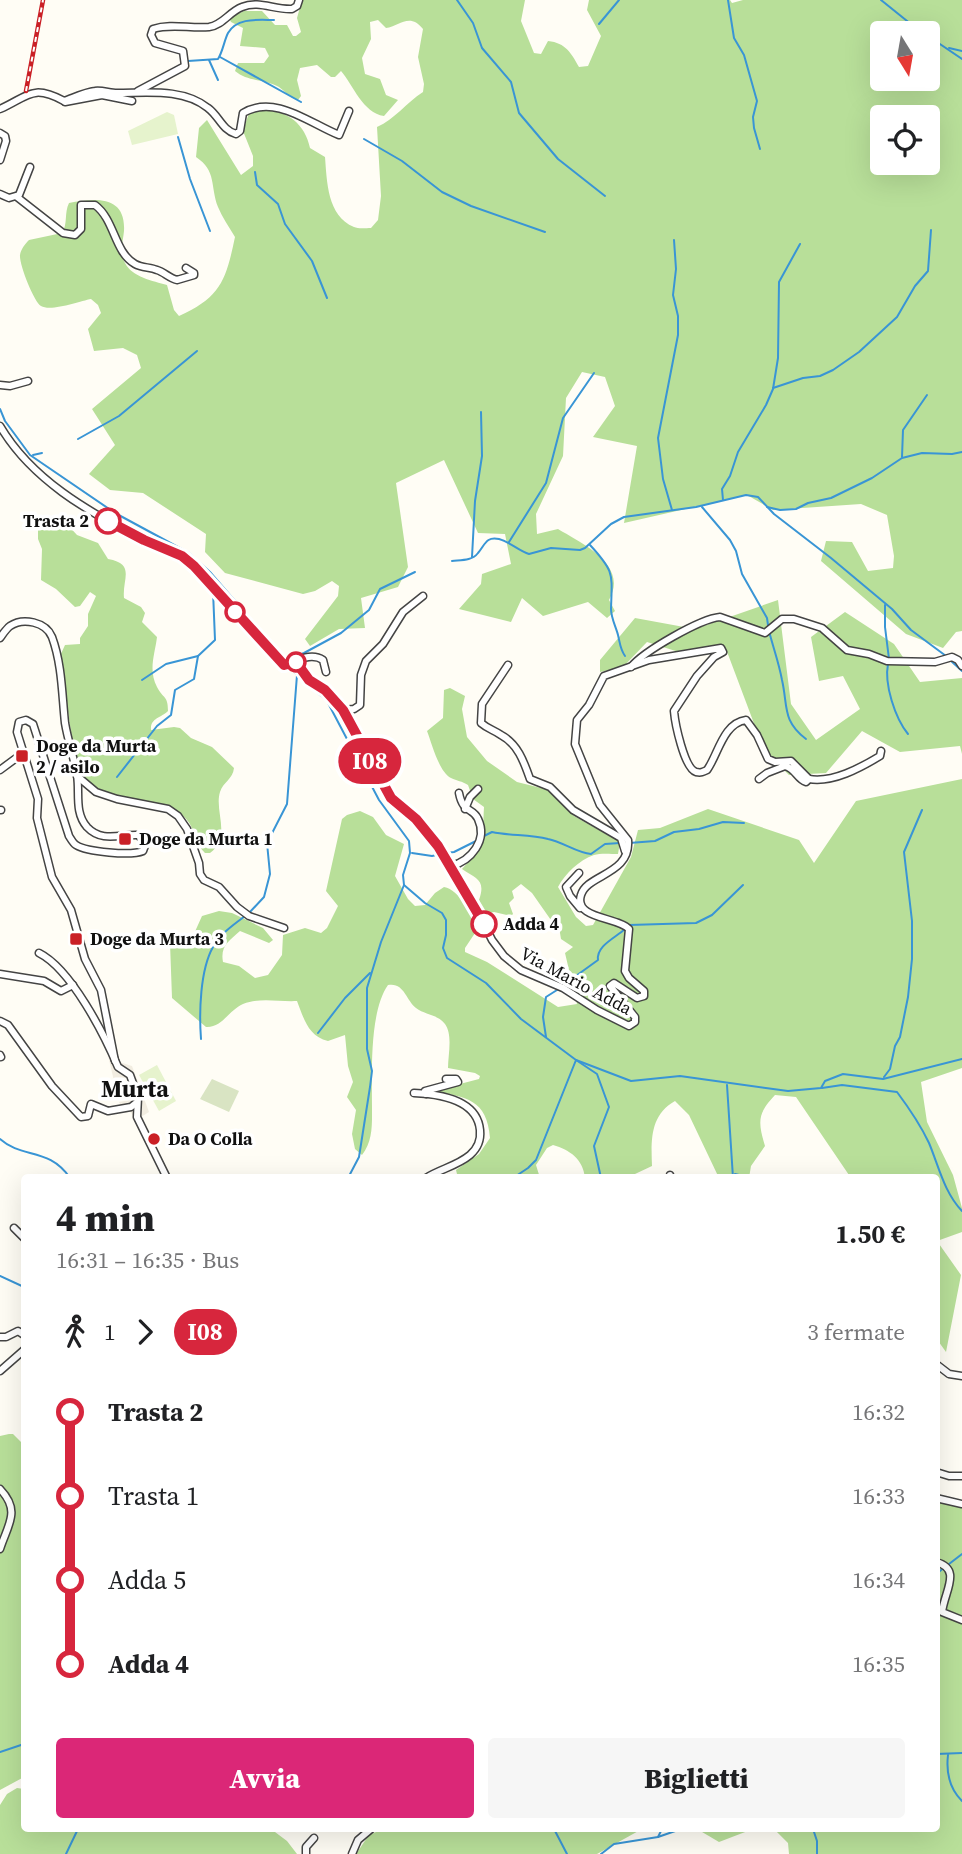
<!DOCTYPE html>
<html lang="it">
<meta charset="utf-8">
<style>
:root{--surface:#fff;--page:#f6f6f6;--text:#202124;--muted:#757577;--accent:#db2777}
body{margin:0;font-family:"Source Serif 4",serif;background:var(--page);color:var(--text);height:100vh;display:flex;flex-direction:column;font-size:26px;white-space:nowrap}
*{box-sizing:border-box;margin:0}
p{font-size:23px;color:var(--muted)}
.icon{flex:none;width:38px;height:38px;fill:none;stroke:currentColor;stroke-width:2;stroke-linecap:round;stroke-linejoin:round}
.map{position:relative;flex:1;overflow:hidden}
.details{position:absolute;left:21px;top:1174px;width:919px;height:658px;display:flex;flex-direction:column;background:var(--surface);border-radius:7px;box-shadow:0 7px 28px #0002}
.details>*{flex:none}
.badge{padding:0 14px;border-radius:23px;font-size:24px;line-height:46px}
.needle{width:46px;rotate:169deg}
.tools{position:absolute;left:870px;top:21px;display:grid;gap:14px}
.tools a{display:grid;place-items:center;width:70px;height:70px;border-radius:7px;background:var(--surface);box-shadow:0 7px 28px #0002;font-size:35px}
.map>.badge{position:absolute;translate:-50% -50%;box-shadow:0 0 0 4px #fff}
.legs{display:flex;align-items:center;gap:10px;height:77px;padding:0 35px;font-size:23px}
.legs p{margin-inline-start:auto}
.summary{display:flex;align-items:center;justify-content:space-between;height:119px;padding:0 35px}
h1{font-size:38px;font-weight:800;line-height:52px}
.primary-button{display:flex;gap:14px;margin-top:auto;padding:14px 35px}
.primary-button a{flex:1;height:80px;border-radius:7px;background:var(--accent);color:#fff;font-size:28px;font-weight:800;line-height:80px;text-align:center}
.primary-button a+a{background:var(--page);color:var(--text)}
ul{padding:0 35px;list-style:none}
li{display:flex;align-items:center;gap:24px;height:84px;font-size:26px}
li i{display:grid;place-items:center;width:10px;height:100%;margin:0 9px;background:currentColor}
li i::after{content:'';width:18px;height:18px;margin:-9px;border:5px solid;border-radius:50%;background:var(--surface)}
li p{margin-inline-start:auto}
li:first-child i{background:linear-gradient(#0000 50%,currentColor 0)}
li:last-child i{background:linear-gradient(currentColor 50%,#0000 0)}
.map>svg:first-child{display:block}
.forest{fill:#b8df99;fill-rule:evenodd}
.cemetery{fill:#d9e4c3}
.pitch{fill:#e6f3cd}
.plaza{fill:#f2ede1}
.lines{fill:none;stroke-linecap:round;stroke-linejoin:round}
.stream{stroke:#3995d5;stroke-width:2}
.minor-casing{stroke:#444;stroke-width:9}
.minor{stroke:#fff;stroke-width:6}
.rail-casing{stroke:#ca2026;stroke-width:4.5}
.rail{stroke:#fff;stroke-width:2;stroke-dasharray:5;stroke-linecap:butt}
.line-1-casing{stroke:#fff;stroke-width:16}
.line-1{stroke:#d7263d;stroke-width:10}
.stop-1-dot{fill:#fff;stroke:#d7263d;stroke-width:3.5}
.poi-dot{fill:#ca2026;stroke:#fff;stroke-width:2.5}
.labels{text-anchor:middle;stroke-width:7;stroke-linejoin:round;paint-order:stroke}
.stop-label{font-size:18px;font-weight:bold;fill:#111;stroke:#fff;text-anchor:end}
.poi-label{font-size:18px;font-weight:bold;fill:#111;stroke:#fff;text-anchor:start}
.street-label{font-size:18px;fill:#111;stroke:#fff}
.district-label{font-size:24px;font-weight:bold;fill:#111;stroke:#fff}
</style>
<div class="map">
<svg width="962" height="1854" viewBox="0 0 962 1854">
<rect width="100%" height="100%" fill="#fffdf5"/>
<g class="forest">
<path d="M 302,0 L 525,0 L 521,21 L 534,53 L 541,54 L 548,41 C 566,43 571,53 579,67 L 588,66 L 601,36 L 587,10 L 589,0 L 730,0 L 732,3 L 743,0 L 962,0 L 962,631 L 956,632 L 943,648 L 906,634 L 821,561 L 826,541 L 852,542 L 868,571 L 893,568 L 894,556 L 887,515 L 861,504 L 773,510 L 747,495 L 624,523 L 637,446 L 593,437 L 615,406 L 605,377 L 582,372 L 566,398 L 563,456 L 536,514 L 537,534 L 558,529 C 583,544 629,565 609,600 L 615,611 L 607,618 L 588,602 L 543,616 L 522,598 L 511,622 L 459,609 L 481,584 L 482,574 L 511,564 L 505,534 L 478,533 L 444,460 L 396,483 L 408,567 L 398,587 L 361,598 L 365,628 L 339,629 L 310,646 L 305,639 L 338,596 L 339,586 L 332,581 L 315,591 L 303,594 L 225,573 L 205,552 L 206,534 L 143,493 L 110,490 L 89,474 L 115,445 L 92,409 L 141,368 L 137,355 L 123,348 L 94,351 L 88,329 L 101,313 L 98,305 L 91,299 C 80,301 51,312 41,306 C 34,302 19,264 20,255 C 21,249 25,244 29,240 L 62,233 C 68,224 64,213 69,203 C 95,198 126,195 124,231 C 123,242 119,252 125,263 C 132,277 153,281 167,285 L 174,310 L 179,316 C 221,297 226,280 235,237 C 229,227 222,217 218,207 C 210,186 217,171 196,157 L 199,128 L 207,120 L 241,175 L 253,166 L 253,156 L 243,131 L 249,113 C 278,105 304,118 310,148 L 325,157 C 327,181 327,216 354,227 C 358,229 366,228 371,228 L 378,220 L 381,196 L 377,127 C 395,119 406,103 423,92 L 424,84 L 418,57 L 423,29 C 410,12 399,26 386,28 L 378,20 L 370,22 L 371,39 L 362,58 L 365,74 L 380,79 L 386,95 L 398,100 L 384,116 C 363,113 353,85 341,71 L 335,77 L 331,77 L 317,65 L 300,68 L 297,80 L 301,96 L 298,100 C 289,98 286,92 279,87 C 265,79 248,82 235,71 L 238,63 L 264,63 L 269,56 L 265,48 L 240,46 L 243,28 L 231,22 L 229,18 L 244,11 L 262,11 L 275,25 L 287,25 L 293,36 L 296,36 L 301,32 L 297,18 ZM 882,33 L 928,33 L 928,79 L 882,79 ZM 882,117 L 928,117 L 928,163 L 882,163 Z"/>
<path d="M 51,516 L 64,521 L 77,535 L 98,543 L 108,559 C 136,564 122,579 124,598 L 141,607 L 145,613 L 142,622 L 157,637 C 155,654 148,670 157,687 C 163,699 168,695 168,711 C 161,718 150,718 151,730 L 174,727 L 180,728 L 191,738 L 212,747 L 234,768 C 233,779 223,782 220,792 C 214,811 232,837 210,853 L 205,853 C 188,835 200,823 170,807 L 115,797 L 101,791 L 82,776 L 73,746 L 60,656 L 65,645 L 80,644 L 80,638 L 88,626 L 88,614 L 96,596 L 90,592 L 80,606 L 75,607 L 56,589 L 41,580 L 42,549 L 38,539 L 38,530 Z"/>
<polygon points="778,600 791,704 816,740 860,709 843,676 819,681 811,637 845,612 894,644 920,682 962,678 962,754 960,746 900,752 862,731 826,773 789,775 764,750 726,649 722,646 682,653 647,642 623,667 600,672 600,660 635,618 695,629"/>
<path d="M 450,688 L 465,696 L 462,709 L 467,737 L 487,761 L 517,782 L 549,790 L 574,816 L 620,842 L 618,854 C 611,854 600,853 594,855 C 579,860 565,874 558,887 L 576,917 L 586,926 L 593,925 L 631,857 L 638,830 L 660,828 L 708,809 L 799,840 L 814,863 L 856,801 L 962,779 L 962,1068 L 921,1082 L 927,1122 L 953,1175 L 962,1208 L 962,1232 L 937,1241 L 961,1275 L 946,1352 L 936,1338 L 936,1178 L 851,1178 L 796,1097 L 775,1095 C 757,1114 758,1122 765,1146 L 751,1166 L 749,1178 L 719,1178 L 689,1115 L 675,1101 C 650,1115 651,1140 652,1166 L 635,1174 L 635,1178 L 585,1178 C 583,1159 570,1150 553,1145 L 547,1148 L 536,1165 L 540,1178 L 458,1178 L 456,1170 L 479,1154 L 490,1138 C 487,1099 466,1097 433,1091 L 479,1079 L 480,1076 L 475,1073 L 448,1068 C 448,1055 453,1035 445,1024 C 437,1014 425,1015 416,1008 C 406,1000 404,982 388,985 C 369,1012 372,1074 372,1108 C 372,1124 373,1141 362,1155 L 355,1149 L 352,1134 L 356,1110 L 347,1097 L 353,1082 L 348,1066 L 345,1035 L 328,1041 C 308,1036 304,1019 297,1001 C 278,1002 261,997 243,1004 C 229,1010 222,1028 206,1027 L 172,998 L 170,943 L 172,940 L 193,936 L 202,916 L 219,911 L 232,913 L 263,928 L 273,940 L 269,943 L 240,931 C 229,941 220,946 223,962 L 239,966 L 255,978 L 268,975 L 282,955 L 283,935 L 305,928 L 321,933 L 327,928 L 338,906 L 326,891 L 342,819 L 347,815 L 360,811 L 373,817 L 386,835 L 404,844 L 395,876 L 408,899 L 415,906 L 425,905 L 435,893 L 444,887 C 460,890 470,914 479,927 L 465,948 L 465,952 L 487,962 L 558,1007 L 577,1004 L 565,953 L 573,947 L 561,939 L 560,933 L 532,893 L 521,884 L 512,891 L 514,898 L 509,903 L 513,914 L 511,916 L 494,912 L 485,914 L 479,900 C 486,880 477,879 462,869 C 487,842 482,840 484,807 L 473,799 L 468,785 C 462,781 457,781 451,778 C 439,772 432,744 427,731 L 443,718 L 444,690 Z"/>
<polygon points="9,1434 13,1434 21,1442 24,1442 24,1777 0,1790 0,1436"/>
<polygon points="936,1500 962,1508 962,1854 789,1854 788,1843 774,1829 936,1829"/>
<polygon points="17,1788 24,1789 24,1829 271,1829 287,1841 297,1854 0,1854 0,1805 7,1794"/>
<polygon points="383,1829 642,1829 597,1854 356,1854 369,1835"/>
<polygon points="697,1829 753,1829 719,1842"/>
</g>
<polygon class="cemetery" points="212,1079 239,1091 229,1112 200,1099"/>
<g class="pitch">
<polygon points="167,112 174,115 178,134 132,145 128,131"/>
<polygon points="157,1065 176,1101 159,1111 139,1075"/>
</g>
<polygon class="plaza" points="116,1049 119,1062 132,1066 149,1112 136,1120 129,1110 123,1109 119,1102 135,1099 128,1077 114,1081 107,1051"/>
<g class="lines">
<g class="stream">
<polyline points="457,0 473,23 482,48 511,82 519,113 558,159 605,196"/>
<polyline points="728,0 734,38 744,55 757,101 753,117 754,128 760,149"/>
<polyline points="881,0 922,33"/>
<polyline points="599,24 619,0"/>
<polyline points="928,36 962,59"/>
<polyline points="949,48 962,51"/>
<polyline points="220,57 301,102"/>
<polyline points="209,60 218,80"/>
<path d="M 188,61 L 218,59 C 223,51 224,41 228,33 C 237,17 259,20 274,20"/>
<polyline points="178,137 190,179 210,231"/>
<polyline points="364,139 402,161 442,192 471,206 545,232"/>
<polyline points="255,172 257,185 278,204 285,224 312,261 327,298"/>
<polyline points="773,388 803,378 820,376 833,370 859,352 897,317 915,286 928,271 931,230"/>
<polyline points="0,409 5,421 30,455 115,513 189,553 210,572 287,661"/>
<polyline points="78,439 119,416 197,351"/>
<polyline points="33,455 42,453"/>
<polyline points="902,457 903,430 927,395"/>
<polyline points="723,500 722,489 730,476 738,452 766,405 773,389 778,358 779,282 800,244"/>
<polyline points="702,507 730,540 736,551 742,574 767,618 768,625"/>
<polyline points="767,507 780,510 796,509 808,503 831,498 872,478 902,458 922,453 952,454 962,452"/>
<polyline points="672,510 663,479 658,438 678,335 678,316 673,295 676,269 674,240"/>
<polyline points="509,542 546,483 563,418 594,373"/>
<path d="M 590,545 C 615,572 612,574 611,609 C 611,618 616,627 618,635 C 620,643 620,649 625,656"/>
<polyline points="472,557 475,501 482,456 481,412"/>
<path d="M 452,561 C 461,560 472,561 478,553 C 485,545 486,536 499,539 C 510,542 519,551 529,554 L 551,548 L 580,550 L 585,548 L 611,524 L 624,517 L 696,507 L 746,495 L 758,497 L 774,514 L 831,558 L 892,609 L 911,630 L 946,656"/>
<polyline points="885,605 885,627 889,659"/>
<path d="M 769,631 C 773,647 779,663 782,680 C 788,706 782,721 806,739"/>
<polyline points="287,660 304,653 341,633 369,610 380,589 415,572"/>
<polyline points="950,660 962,671"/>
<path d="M 888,664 C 884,684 895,718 908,734"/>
<polyline points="290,666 297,675 327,701 379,800 409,841 410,853 403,875 404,885 425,903 442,913 446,920 446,935 443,948 447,958 486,983 521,1019 576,1060 631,1081 680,1076 788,1091 821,1088 825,1081 843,1074 883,1079 962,1059"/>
<polyline points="142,680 166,664 198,656"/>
<polyline points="117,777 157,726 171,715 175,690 194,679 198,656 215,640 213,591"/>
<path d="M 484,836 L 492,832 C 510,836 530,834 548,839 C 563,842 577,853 591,854 L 605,844 L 620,843"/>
<polyline points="629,843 655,841 674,832 699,829 723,822 744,823"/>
<polyline points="412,853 432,856 441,854"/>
<polyline points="446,853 454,852 476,841"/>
<polyline points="249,913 264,897 270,874 267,843 287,804 297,675"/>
<polyline points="629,925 696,923 712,915 743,885"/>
<path d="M 562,986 L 598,960 C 596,946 615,938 625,929"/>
<polyline points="318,1033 345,998 370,973"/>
<polyline points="546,1037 543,1017 546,997 557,990"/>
<path d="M 201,1039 C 199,1013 200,970 213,947 C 220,934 233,925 245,916"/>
<polyline points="884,1077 890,1069 895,1046 900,1037 908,997 912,959 912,921 904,852 922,810"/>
<polyline points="727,1085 733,1178"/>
<path d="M 822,1088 L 842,1085 L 897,1092 C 909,1108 920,1124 929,1143 C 939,1167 944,1192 962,1211"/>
<path d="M 0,1139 C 22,1159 49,1147 70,1178"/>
<polyline points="735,1174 751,1178"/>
<polyline points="348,1178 359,1157 370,1087 372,1071 367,1049 367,988 381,942 404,885"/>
<polyline points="513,1178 528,1168 536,1160 576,1060 597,1074 609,1107 594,1146 601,1178"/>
<polyline points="0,1276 24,1287"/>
<polyline points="936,1574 962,1554"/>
<polyline points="0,1752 24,1744"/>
<polyline points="936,1754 962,1753"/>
<path d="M 948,1755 C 946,1772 949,1788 962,1801"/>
<polyline points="554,1829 567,1854"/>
<polyline points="813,1829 817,1841 817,1854"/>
<polyline points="658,1837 662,1829"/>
<polyline points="66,1854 78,1829"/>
<polyline points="601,1854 614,1844 658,1837 681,1829"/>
</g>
<defs>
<g id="minor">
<path d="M 138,91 L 185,66 L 183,51 L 155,43 L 151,35 L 153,29 C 171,23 191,29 209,27 C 223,25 229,12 242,7 C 259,0 274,10 292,9 L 297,6 L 299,0"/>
<polyline points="65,102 102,95 132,101"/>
<path d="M 0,109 C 29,96 32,84 64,101 C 73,98 85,92 95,91 C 102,90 110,93 117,93 C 147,93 183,88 208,108 C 219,116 222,130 236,134 L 240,131 L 243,113 C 275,94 309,123 339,135 L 349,111"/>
<polyline points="0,133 5,136 6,141 0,160"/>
<polyline points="0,194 9,198 19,195 30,167"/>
<path d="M 17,197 L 63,233 L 75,235 L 81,229 L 81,205 L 95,205 C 115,220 114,252 135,264 C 142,268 150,267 157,270 C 164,272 169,278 177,280 L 194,275 L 194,273 L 186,268"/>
<polyline points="0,385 10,386 28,381"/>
<path d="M 0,426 C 31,479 88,512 142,539 C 160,548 178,553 194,566 L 283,665 C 297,661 311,652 323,660 L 326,672"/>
<path d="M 0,638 C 3,634 6,629 10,626 C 23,617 46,622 52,637 C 62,664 62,695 65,723 C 68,741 74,758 77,775 C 80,793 74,812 87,827 C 102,843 120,834 138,835 L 146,843 L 143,851 C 131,856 87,852 76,845 C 73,843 71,839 69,836 L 33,724 L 26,720 L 19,722 L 17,732 L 38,799 L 37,818 L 52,877 L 71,910 L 85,959 L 101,990 L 115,1061"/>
<path d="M 296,662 L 309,680 L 325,690 L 343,710 L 391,798 L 416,819 L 438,846 L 471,898 L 492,940 L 504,956 L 521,970 L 563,988 L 597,1010 L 629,1026 L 635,1022 L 635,1017 L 610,986 L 614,983 L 637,998 L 644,996 L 644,991 L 629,978 L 625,971 L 629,929 C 618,917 573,919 581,895 C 587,874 631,875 628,840 L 600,805 L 575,744 L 577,720 L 589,705 L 604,676 L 649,660 L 721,648 L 723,652 L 714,657 L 697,676 L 674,711 C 675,723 684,768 696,772 C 701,773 703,772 707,770 C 718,755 723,723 746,720 L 757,735 L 768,759 L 775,762 L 791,761 L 809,779 L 806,782 C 797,779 795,768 785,766 L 767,773 L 759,779"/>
<path d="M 508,665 L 482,704 L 481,723 C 488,729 494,730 501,735 C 518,744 524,762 530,779 L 550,787 L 573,810 L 621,838 L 625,851"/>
<path d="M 631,667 C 644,651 700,619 720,617 L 765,633 L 782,619 L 794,619 L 822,628 L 847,650 L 869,654 L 887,661 L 935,662 L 952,657 L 958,660 L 962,666"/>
<polyline points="343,710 354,709 360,705 361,675 366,661 383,644 403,612 423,596"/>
<polyline points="0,770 23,753"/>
<polyline points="77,776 96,792 117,799 168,809 178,816 187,829 199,863 200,874 204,880 219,887 237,907 249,916 284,928"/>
<path d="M 809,779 C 833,783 860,768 880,756 L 881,751"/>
<polyline points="465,809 470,797 478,789"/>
<polyline points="0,810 1,810"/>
<path d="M 451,866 C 471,861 488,840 478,819 C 473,807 463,814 459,793"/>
<polyline points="579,873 566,887 570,896 580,908"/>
<path d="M 39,953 C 71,969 104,1034 118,1067 L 130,1075 L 138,1097 L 137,1117 L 167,1178"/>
<polyline points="0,974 44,981 61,991 73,985"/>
<polyline points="0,1021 8,1025 52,1086 81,1117 88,1116 91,1104 108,1111 131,1107 136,1103"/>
<polyline points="0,1055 1,1057"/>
<path d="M 414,1093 C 439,1094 477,1099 480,1130 C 481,1140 478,1148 470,1155 C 457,1166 440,1169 426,1178"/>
<polyline points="426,1094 425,1091 458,1082 456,1079 446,1079"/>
<polyline points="670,1175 671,1178"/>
<polyline points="14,1228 24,1238"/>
<polyline points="0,1337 6,1337 18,1331 24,1335"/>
<polyline points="936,1364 949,1374 962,1376"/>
<polyline points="0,1371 24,1350"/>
<polyline points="936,1472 949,1476 962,1476"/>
<path d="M 0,1489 C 21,1511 8,1524 0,1549"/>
<polyline points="936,1498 962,1504"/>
<path d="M 936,1562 C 962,1569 945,1590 942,1612 L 962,1620"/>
<polyline points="306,1854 306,1847 314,1838"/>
<polyline points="352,1854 358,1840 371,1829"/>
</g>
</defs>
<use href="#minor" class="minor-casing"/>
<use href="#minor" class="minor"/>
<defs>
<polyline id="rail" points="26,91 43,0"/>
</defs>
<use href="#rail" class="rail-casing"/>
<use href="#rail" class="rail"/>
</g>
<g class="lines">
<defs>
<polyline id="line-1" points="108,521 144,540 182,556 194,566 284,665 296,662 309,680 325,690 343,710 391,798 416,819 438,846 484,924"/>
</defs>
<use href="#line-1" class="line-1-casing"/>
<use href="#line-1" class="line-1"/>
</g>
<g class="stop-1-dot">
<circle cx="108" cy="521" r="12"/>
<circle cx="235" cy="612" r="9"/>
<circle cx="296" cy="662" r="9"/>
<circle cx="484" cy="924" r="12"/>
</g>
<g class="poi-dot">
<rect x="15" y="749" width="14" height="14" rx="3.5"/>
<rect x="118" y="832" width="14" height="14" rx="3.5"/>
<rect x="69" y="932" width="14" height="14" rx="3.5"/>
<circle cx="154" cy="1139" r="7"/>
</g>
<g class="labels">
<g class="stop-label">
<text x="89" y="527">Trasta 2</text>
<text x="503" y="930" text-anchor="start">Adda 4</text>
</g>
<g class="poi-label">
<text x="36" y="752">Doge da Murta<tspan x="36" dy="21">2 / asilo</tspan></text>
<text x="139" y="845">Doge da Murta 1</text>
<text x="90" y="945">Doge da Murta 3</text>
<text x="168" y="1145">Da O Colla</text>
</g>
<g class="street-label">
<text transform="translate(576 981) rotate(28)" y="6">Via Mario Adda</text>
</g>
<g class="district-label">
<text x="135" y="1097">Murta</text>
</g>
</g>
</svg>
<div class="tools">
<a><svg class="needle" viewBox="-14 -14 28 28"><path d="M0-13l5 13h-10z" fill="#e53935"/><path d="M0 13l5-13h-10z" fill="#757577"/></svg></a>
<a><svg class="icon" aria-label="locate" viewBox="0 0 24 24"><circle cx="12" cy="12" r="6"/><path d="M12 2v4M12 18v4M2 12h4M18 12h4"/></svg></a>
</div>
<b class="badge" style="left:370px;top:761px;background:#d7263d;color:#fff">I08</b>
<section class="details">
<div class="summary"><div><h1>4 min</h1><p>16:31 – 16:35 · Bus</p></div><b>1.50 €</b></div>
<div class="legs"><svg class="icon" aria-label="walk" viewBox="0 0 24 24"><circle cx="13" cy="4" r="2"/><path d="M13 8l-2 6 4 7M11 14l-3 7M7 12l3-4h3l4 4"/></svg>1<svg class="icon" aria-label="forward" viewBox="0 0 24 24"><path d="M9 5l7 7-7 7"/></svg><b class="badge" style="background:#d7263d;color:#fff">I08</b><p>3 fermate</p></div>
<ul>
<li><i style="color:#d7263d"></i><b>Trasta 2</b><p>16:32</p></li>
<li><i style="color:#d7263d"></i><span>Trasta 1</span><p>16:33</p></li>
<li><i style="color:#d7263d"></i><span>Adda 5</span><p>16:34</p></li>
<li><i style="color:#d7263d"></i><b>Adda 4</b><p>16:35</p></li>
</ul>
<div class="primary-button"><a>Avvia</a><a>Biglietti</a></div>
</section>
</div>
